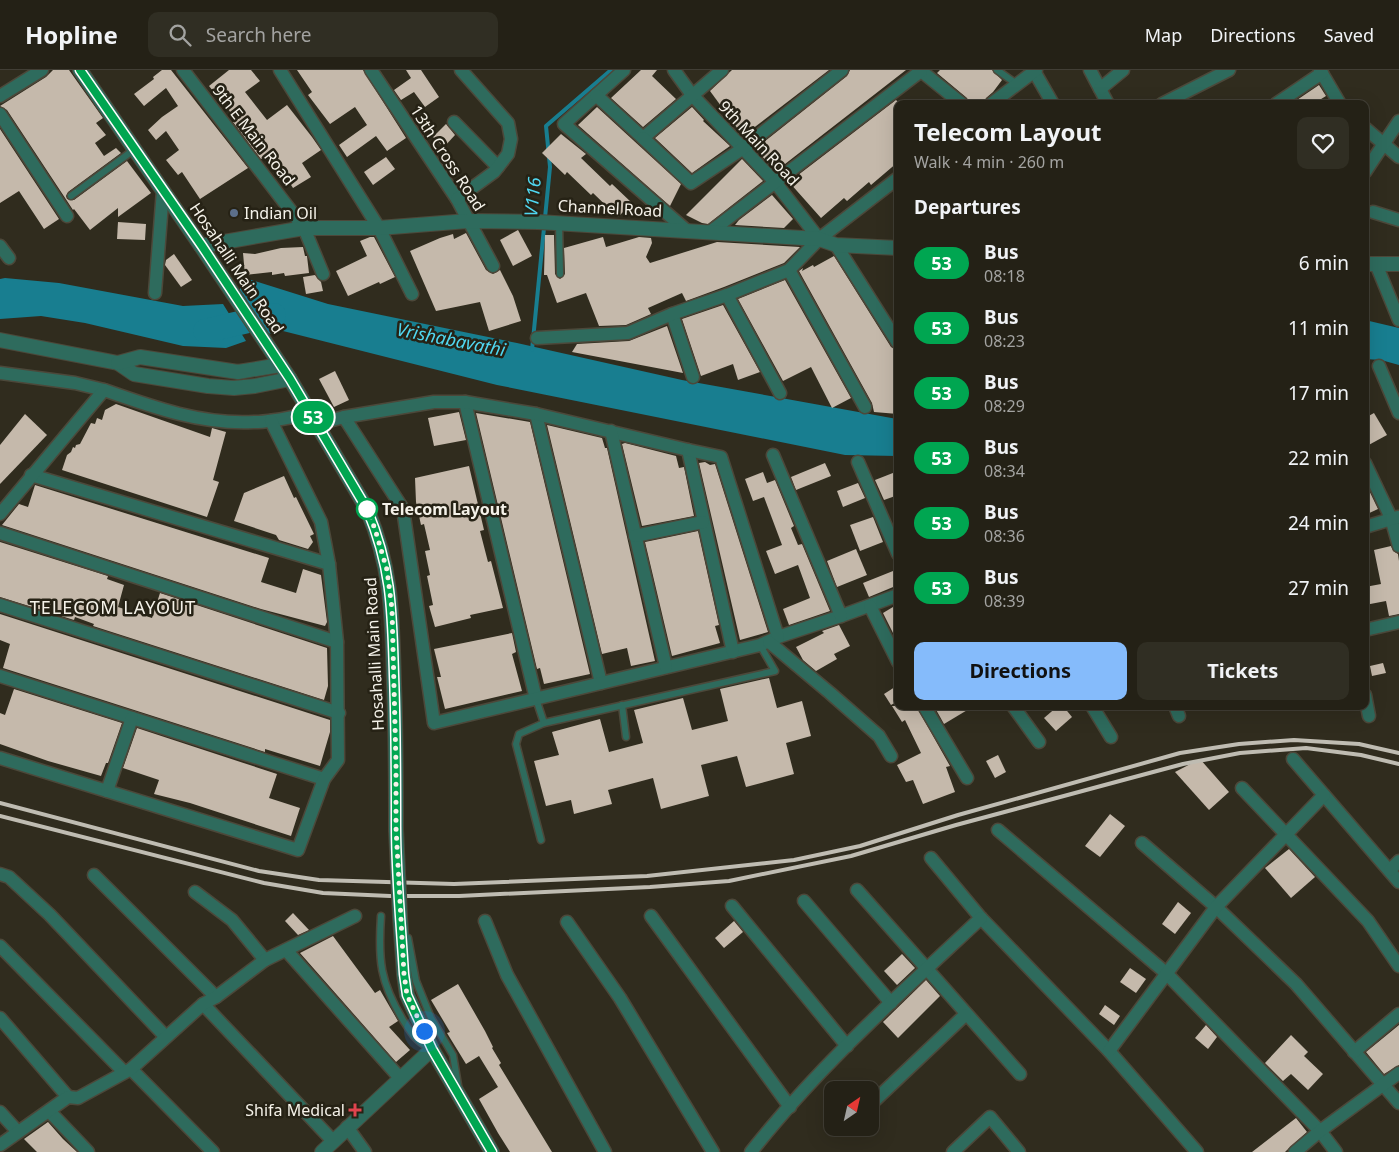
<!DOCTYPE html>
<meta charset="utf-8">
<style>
:root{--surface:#242116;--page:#302e23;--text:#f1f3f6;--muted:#a3a3a1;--line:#413e35;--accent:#85bbfb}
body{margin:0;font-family:"Noto Sans",sans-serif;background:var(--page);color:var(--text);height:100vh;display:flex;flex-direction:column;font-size:19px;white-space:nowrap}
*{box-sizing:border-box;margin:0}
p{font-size:16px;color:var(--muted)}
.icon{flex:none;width:28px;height:28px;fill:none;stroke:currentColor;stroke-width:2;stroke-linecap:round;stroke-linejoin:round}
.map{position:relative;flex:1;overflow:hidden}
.drawer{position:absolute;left:894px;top:30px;width:475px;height:610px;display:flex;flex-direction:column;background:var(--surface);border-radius:10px;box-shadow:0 5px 20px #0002,0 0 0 1px var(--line)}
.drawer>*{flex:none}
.badge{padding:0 10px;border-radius:16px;font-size:18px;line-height:32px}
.needle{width:32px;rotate:34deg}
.controls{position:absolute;left:824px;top:1011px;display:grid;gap:10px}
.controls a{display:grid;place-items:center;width:55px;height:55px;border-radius:10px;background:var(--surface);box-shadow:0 5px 20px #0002,0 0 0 1px var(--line);font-size:25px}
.you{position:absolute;width:25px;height:25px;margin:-12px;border:4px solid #fff;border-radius:50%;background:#1a73e8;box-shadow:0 0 0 8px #1a73e833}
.map>.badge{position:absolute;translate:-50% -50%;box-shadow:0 0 0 2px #fff}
h2{padding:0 20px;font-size:19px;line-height:45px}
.round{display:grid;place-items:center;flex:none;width:52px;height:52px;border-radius:10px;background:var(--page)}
.summary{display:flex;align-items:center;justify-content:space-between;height:85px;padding:0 20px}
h1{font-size:24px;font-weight:700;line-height:38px}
.primary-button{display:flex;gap:10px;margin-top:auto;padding:10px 20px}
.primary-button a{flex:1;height:58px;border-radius:10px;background:var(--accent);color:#111;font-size:20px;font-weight:700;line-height:58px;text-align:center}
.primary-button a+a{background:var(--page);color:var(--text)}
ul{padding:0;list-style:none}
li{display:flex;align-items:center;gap:15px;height:65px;padding:0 20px}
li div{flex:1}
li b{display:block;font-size:19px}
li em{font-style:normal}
li .badge{min-width:55px;font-weight:700;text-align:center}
header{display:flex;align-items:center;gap:30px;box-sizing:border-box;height:70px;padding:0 25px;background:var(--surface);border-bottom:1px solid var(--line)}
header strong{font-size:24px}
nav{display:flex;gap:28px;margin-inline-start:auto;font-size:18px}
.search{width:350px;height:45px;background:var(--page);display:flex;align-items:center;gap:12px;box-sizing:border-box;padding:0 18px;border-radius:10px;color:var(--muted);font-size:19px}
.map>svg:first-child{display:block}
.water{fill:#187e90}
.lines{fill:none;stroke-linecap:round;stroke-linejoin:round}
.stream{stroke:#187e90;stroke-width:4}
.river{stroke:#187e90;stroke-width:24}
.building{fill:#c5b9ab}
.service-casing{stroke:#4c483a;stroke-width:9}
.minor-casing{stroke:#4c483a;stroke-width:15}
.tertiary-casing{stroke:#4c483a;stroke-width:16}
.service{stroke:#2e6b5d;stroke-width:6}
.minor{stroke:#2e6b5d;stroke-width:12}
.tertiary{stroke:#2e6b5d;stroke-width:14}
.rail{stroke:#bfbcb2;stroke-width:4}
.tertiary-bridge-casing{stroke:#4c483a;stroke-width:16;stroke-linecap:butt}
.tertiary-bridge{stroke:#2e6b5d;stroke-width:14}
.line-casing{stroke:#fff;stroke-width:11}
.line{stroke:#00a651;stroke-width:8}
.walk{stroke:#f5f2e9;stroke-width:5;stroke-dasharray:0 9}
.service-dot{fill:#5c6f8a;stroke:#262215;stroke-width:2}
.stop-dot{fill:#fff;stroke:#00a651;stroke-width:2.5}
.health-dot{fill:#e0444e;stroke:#262215;stroke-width:2}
.labels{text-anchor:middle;stroke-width:5;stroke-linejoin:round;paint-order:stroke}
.street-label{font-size:16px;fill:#f5f2e9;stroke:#262215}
.poi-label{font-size:16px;fill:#f5f2e9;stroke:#262215;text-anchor:start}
.stop-label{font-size:16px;font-weight:bold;fill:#f5f2e9;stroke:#262215;text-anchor:start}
.water-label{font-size:18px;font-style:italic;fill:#50d7f0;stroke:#262215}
.neighbourhood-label{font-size:18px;letter-spacing:1px;fill:#f5f2e9;stroke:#262215}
</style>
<header>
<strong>Hopline</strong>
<div class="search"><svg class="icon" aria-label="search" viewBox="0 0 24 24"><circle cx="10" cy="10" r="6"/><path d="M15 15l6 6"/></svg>Search here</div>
<nav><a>Map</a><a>Directions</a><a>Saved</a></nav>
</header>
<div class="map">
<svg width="1399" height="1082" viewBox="0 0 1399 1082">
<rect width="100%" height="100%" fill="#302c1e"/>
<g class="water">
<polygon points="242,207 328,234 517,273 682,310 897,349 897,386 845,385 497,315 283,261 267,264 239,224"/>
<polygon points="5,208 59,213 183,236 223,234 246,271 226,278 183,276 85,253 41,246 0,249 0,209"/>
<polygon points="1365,250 1399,258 1399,295 1381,290 1365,289"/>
</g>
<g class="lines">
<polyline class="stream" points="532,280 550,97 546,56 611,0"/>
<polyline class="river" points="205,261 274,245"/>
</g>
<g class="building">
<polygon points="53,0 69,0 103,48 96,53 106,65 95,73 104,86 116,78 121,83 68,122 66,126 67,129 74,130 127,91 151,123 118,147 118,138 90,160 74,139 73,140 7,40 0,36 46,7"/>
<polygon points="162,0 171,0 248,98 200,129 182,102 178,105 166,90 179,80 166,61 156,70 148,60 162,47 178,36 166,18 144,36 134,24 154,9 153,7"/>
<polygon points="229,0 251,0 260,11 245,22 267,50 287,35 312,67 321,80 302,93 311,107 293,118 284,104 282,106 271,90 268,92 264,87 261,89 233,52 236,49 209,16"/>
<polygon points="297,0 363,0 406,68 387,81 376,66 347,87 339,75 367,55 355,37 330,54 308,25 312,22"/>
<polygon points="406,0 421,0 439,27 425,37 414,22 401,30 394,20 411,8"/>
<polygon points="641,0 657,0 652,6 676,29 643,57 611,28"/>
<polygon points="732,0 829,0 743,66 710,21"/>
<polygon points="850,0 906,0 776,101 755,79 847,6"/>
<polygon points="940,0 992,0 1002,10 993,22 986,28 983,34 970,34 967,28 937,3"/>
<polygon points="1319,15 1326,26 1313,34 1291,34"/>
<polygon points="896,30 898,32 898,92 871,115 869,112 847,131 844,128 821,148 789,112"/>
<polygon points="597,37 681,114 670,136 578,55"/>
<polygon points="692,37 704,50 703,51 730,76 692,103 655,68"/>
<polygon points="446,54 455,65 444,77 433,67"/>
<polygon points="0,59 59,149 44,159 19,121 0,133"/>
<polygon points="561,64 586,84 581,88 610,116 612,114 632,133 618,147 593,123 591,125 567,102 565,105 542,83"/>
<polygon points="386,87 395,99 373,115 364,102"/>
<polygon points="742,89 763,111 708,154 702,153 686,145"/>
<polygon points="772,125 793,149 784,158 735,155 739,150"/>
<polygon points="118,152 146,154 145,170 117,169"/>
<polygon points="518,160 532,186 513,196 500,170"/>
<polygon points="466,163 486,200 493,204 500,200 513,226 521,251 489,261 480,232 436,241 410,181 440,168 453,164 454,169"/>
<polygon points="545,165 554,165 555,204 560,209 565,204 564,178 603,167 606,177 639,167 651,168 652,173 646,187 650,193 717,172 800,177 784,193 724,217 686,231 682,223 648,238 651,244 626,255 599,256 586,223 557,233 547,205 544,205"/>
<polygon points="370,167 374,167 395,207 380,214 379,212 348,226 336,201 367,186 360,171"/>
<polygon points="303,177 305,186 307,186 309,203 285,206 284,203 272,205 272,202 245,205 243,183 255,184 281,178"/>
<polygon points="174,184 192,210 181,217 165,195 166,190"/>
<polygon points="834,186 891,277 898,281 898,344 874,342 872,333 799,201 803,198 802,201 813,195 814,197"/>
<polygon points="315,205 321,212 323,221 306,224 303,207"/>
<polygon points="785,210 851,328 832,338 811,297 783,311 738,229"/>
<polygon points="723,235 760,302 738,310 733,294 701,306 682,249"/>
<polygon points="667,256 683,303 572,282 577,274 629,271"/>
<polygon points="335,301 349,330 334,337 319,309"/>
<polygon points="116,334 210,367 212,358 226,362 213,410 219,412 207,447 62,400 67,385 71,382 73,377 75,378 76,375 80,374 91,353 95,354 97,348 102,350 105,340"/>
<polygon points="459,342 466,370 434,376 428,348"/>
<polygon points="476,343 530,352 590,604 544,614 540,598 537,599"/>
<polygon points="1374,343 1387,365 1365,377 1365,348"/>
<polygon points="25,344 47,365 0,414 0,375"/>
<polygon points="547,355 602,368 605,378 607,378 655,591 631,596 627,578 602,584"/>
<polygon points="625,373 676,386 679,398 684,397 694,446 642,456 622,374"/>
<polygon points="705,392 710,395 715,394 768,562 740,570 699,393"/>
<polygon points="825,393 831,406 796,420 791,407"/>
<polygon points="469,396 484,460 480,461 488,492 491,491 503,538 470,545 471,548 435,557 429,536 433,535 427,506 430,505 425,481 430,480 424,454 421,455 416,432 415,408"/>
<polygon points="898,401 898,425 884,430 875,410"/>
<polygon points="763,402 767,413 775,410 794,456 791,458 798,475 802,474 830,541 789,555 783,539 810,528 798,495 775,504 766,481 782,475 764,427 753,431 745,409"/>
<polygon points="284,406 294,428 296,427 314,464 310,466 313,472 308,479 279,470 276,465 234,451 244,423"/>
<polygon points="1365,412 1378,439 1365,445"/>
<polygon points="858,413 865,428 843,437 837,421"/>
<polygon points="35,415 269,488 261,512 296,523 303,499 321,505 327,552 325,556 261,539 2,455 19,434 28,437"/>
<polygon points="873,447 883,472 860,481 850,455"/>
<polygon points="698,461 719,555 715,556 720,573 672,586 645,472"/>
<polygon points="0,472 108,506 107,509 124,515 118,537 152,548 160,523 327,578 328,616 324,630 93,556 94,554 75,547 74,550 0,527"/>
<polygon points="1391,476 1393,481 1398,484 1399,491 1399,544 1389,546 1386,531 1365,535 1365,517 1381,514 1374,480"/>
<polygon points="856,479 867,505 837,517 827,491"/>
<polygon points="898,499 898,515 869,527 863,513"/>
<polygon points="898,534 898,573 883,543"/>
<polygon points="0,544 330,650 330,662 320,696 265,679 265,682 3,598 10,574 0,570"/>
<polygon points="839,555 850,576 834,584 837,589 816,601 803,590 796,577 824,563 822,561"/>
<polygon points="512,563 516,582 512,584 522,621 445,639 437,607 441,607 434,579"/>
<polygon points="1383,593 1386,603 1372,606 1370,596"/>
<polygon points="769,608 777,638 802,631 811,666 786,673 794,704 746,717 737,686 701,695 709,726 661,739 653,708 608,720 612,734 574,744 571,730 546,736 534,691 559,685 552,662 600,649 609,682 643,673 634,640 683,628 692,660 728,651 720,619"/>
<polygon points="898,615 898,631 891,635 884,624"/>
<polygon points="14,619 122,653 108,693 106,693 101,706 48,691 0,674 0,643 5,645"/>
<polygon points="892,636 916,636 950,696 946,697 955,722 923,734 913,710 906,712 897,695 921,683 905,650 902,652"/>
<polygon points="934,636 974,636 944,654"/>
<polygon points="1058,636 1063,636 1072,647 1056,661 1044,648"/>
<polygon points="137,658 277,704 269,728 300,738 291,766 190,733 154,724 159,710 123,698"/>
<polygon points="998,685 1006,702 995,708 986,691"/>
<polygon points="1200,689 1229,722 1209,740 1175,702"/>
<polygon points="1110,744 1125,756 1100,787 1085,776"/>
<polygon points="1289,779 1315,807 1291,828 1265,798"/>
<polygon points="1178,832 1191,843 1175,864 1162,854"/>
<polygon points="293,843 309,860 298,865 285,851"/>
<polygon points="734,851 743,862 724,878 715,868"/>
<polygon points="333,866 375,923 380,920 398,951 389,957 410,980 396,992 300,883"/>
<polygon points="902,884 915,898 897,915 884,901"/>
<polygon points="1130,898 1146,909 1136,923 1120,912"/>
<polygon points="926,910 940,926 898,968 883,952"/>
<polygon points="458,914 485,961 493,977 492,978 501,993 499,995 552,1082 510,1082 498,1063 479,1029 498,1017 479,986 466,994 447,963 450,962 431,930"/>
<polygon points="1105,935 1120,946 1114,955 1099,944"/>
<polygon points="1206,955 1217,967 1208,979 1195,968"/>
<polygon points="1399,955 1399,995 1384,1004 1366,982"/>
<polygon points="1291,965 1308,982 1304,986 1323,1004 1308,1020 1291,1004 1283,1011 1265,993"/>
<polygon points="1296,1048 1307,1062 1287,1080 1285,1082 1252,1082"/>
<polygon points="48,1052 63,1069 77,1082 37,1082 24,1069"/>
</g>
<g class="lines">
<defs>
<g id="service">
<polyline points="997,0 1018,15"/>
<polyline points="71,126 135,79"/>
<polyline points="559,153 560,204"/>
<polyline points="536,629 544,653 519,664 516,674 541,770"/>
<polyline points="622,635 626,667"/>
<polyline points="544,653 775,601 760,575"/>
<path d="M 381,846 C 378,890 380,912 403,950 C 412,964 415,970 429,978"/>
<polyline points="408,868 416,911 431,948 453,985 458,1015"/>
</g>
<g id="minor">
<polyline points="183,0 304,158 323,204"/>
<polyline points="280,0 379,158 412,224"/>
<polyline points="371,0 457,129 493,196"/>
<polyline points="624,0 564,54 686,160"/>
<polyline points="674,0 692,25 775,112 819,169"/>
<polyline points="920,0 962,34"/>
<polyline points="1090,0 1108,34"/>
<polyline points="1320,0 1340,34"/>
<polyline points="1034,1 1053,34"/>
<polyline points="1100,19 1123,0"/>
<polyline points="596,25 643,68 722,0"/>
<polyline points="0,26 42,0"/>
<polyline points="991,34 1036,0"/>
<polyline points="1162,34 1229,0"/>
<polyline points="1276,34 1322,3"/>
<polyline points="0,44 67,146"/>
<polyline points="454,52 498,97"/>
<polyline points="1365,58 1399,87"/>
<polyline points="643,68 691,113 742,79 842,0"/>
<polyline points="1365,102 1399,51"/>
<polyline points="457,129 494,102 508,84 511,69 508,53 461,0"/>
<polyline points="1373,142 1399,150"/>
<polyline points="710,162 921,1"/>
<polyline points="836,175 898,273"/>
<polyline points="0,176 9,188"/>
<polyline points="1376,194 1399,250"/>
<polyline points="789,200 865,337"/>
<polyline points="155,223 163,120"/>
<polyline points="727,225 780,323"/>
<polyline points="672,244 693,307"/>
<polyline points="537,268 628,263 672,244 727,225 789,200 819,169 898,108"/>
<polyline points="1379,296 1399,343"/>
<polyline points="0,303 75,313 104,320"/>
<polyline points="465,332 536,629"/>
<polyline points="536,344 601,613"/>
<polyline points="344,347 403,439 434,653 760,575 778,567 841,546 898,525"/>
<polyline points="317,354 344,347 434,332 465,332 536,344 688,380 733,582"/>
<polyline points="611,361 666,597"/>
<polyline points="688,380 721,387 778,567"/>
<polyline points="773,385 841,546"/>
<polyline points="858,392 898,484"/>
<polyline points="1365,393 1391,448 1399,476"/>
<polyline points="31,405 329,494"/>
<path d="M 0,444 L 104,320 C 152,337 202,355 254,352 C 273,352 292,347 311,343"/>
<polyline points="1365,457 1398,447"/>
<polyline points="0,463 337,572"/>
<polyline points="635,466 703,452"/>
<polyline points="0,535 339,643"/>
<polyline points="870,536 898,592"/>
<polyline points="1365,560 1399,552"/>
<polyline points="769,572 830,623 879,666 891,686"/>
<polyline points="0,606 324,709"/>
<polyline points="1365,625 1369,646"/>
<polyline points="924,636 967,708"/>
<polyline points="1013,636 1039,672"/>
<polyline points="1092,636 1111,667"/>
<polyline points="1175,636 1179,646"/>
<polyline points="0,688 298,780 324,709 338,690 337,572 329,494 321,452 271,351"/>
<polyline points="1293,689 1399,812"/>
<polyline points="1242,718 1368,851 1399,896"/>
<polyline points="107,721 132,648"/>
<polyline points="998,760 1166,903 1320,1061 1336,1082"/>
<polyline points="1142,773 1216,837 1296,914 1399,1033"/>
<polyline points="931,788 981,848 1109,981 1197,1082"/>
<polyline points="1390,800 1399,791"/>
<polyline points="0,804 9,807 50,845 165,966"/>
<polyline points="94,805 216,927"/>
<polyline points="857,820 1020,1004"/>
<polyline points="195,822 232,850 265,890"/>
<polyline points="804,831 891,933"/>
<polyline points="732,836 847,976"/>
<polyline points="651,846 790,1037"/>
<polyline points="485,851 507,905 605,1082"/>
<polyline points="567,852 620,928 713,1082"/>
<polyline points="0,876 124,1002"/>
<polyline points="286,880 400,1008"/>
<polyline points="203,934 333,1071"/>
<polyline points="0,948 68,1027"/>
<polyline points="1109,981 1216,837 1324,725"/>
<polyline points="1354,982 1399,944"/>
<polyline points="131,999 213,1082"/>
<polyline points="870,1035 965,945"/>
<polyline points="49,1041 88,1082"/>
<polyline points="0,1042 18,1062"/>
<polyline points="347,1057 365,1082"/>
<polyline points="0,1075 68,1027 78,1028 131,999 203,934 216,927 265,890 355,846"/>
<path d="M 751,1082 C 818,997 901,923 981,848"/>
<polyline points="953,1082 990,1047 1019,1082"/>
<polyline points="1295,1082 1320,1061 1399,1003"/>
</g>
<g id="tertiary">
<path d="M 80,0 L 201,176 L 290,309 L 367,439 C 393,501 392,548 394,614 C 396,662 396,710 396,759"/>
<polyline points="201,176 304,158 379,158 468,151 538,152 819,169 836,175 898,178"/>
<polyline points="1365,194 1399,194"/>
<polyline points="0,270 118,293 134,304 208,316 234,318 255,316 290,309"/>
<polyline points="118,293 140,287 238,302 280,295"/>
<polyline points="400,847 404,904 407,925 432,979 492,1082"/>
<polyline points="322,1082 432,979"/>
</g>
</defs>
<use href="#service" class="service-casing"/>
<use href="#minor" class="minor-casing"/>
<use href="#tertiary" class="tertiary-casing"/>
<use href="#service" class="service"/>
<use href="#minor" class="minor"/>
<use href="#tertiary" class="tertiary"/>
<g class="rail">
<polyline points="0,733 259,801 319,810 454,814 647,806 794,790 860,776 958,745 1180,683 1239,674 1294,670 1359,674 1399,683"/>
<polyline points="0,746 264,813 323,823 390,826 459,826 650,817 729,811 851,786 956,755 1127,709 1183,694 1240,683 1306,678 1361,685 1399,694"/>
</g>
<defs>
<polyline id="tertiary-bridge" points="396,759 400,847"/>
</defs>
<use href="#tertiary-bridge" class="tertiary-bridge-casing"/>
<use href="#tertiary-bridge" class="tertiary-bridge"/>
</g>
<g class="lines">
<defs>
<path id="line" d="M 80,0 L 202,176 L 290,309 L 367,439 C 392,499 392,541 394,605 C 396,656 396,706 396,757 C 396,806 401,855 404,904 L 407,925 L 432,979 L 492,1082"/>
</defs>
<use href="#line" class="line-casing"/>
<use href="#line" class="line"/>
<polyline class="walk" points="367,439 375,459 387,500 392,539 396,694 396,758 404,904 407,925 424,961"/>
</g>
<circle class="service-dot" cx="234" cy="143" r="5"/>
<circle class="stop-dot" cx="367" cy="439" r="10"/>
<path class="health-dot" d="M352.5 1032.5h5v5h5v5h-5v5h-5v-5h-5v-5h5z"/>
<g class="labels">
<g class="street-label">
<text transform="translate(254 65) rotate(52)" y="6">9th E Main Road</text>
<text transform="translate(759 73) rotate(47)" y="6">9th Main Road</text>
<text transform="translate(448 88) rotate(57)" y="6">13th Cross Road</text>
<text transform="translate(610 138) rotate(3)" y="6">Channel Road</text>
<text transform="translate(237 198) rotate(56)" y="6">Hosahalli Main Road</text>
<text transform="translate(374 584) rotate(-93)" y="6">Hosahalli Main Road</text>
</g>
<g class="poi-label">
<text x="244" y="149">Indian Oil</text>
<text x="345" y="1046" text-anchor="end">Shifa Medical</text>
</g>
<g class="stop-label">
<text x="382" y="445">Telecom Layout</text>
</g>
<g class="water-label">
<text transform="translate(533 127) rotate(-84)" y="6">V116</text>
<text transform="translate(451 270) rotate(11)" y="6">Vrishabavathi</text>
</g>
<g class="neighbourhood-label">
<text x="113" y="544">TELECOM LAYOUT</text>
</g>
</g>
</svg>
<div class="controls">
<a><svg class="needle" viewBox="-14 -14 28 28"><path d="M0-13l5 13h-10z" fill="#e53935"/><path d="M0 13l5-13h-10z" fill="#a3a3a1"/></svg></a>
</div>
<div class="you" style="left:424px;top:961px"></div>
<b class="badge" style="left:313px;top:347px;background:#00a651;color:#fff">53</b>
<section class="drawer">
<div class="summary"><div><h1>Telecom Layout</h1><p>Walk · 4 min · 260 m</p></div><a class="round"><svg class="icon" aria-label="heart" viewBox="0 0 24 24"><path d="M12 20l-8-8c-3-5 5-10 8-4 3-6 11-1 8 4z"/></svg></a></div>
<h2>Departures</h2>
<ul>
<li><span class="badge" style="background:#00a651;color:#fff">53</span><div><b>Bus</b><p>08:18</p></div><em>6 min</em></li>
<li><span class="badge" style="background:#00a651;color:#fff">53</span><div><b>Bus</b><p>08:23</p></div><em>11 min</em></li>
<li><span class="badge" style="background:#00a651;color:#fff">53</span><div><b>Bus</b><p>08:29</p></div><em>17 min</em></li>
<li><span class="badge" style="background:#00a651;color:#fff">53</span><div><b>Bus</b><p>08:34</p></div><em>22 min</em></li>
<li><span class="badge" style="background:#00a651;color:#fff">53</span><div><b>Bus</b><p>08:36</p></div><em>24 min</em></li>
<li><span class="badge" style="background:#00a651;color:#fff">53</span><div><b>Bus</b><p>08:39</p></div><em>27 min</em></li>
</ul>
<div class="primary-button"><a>Directions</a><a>Tickets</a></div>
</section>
</div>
